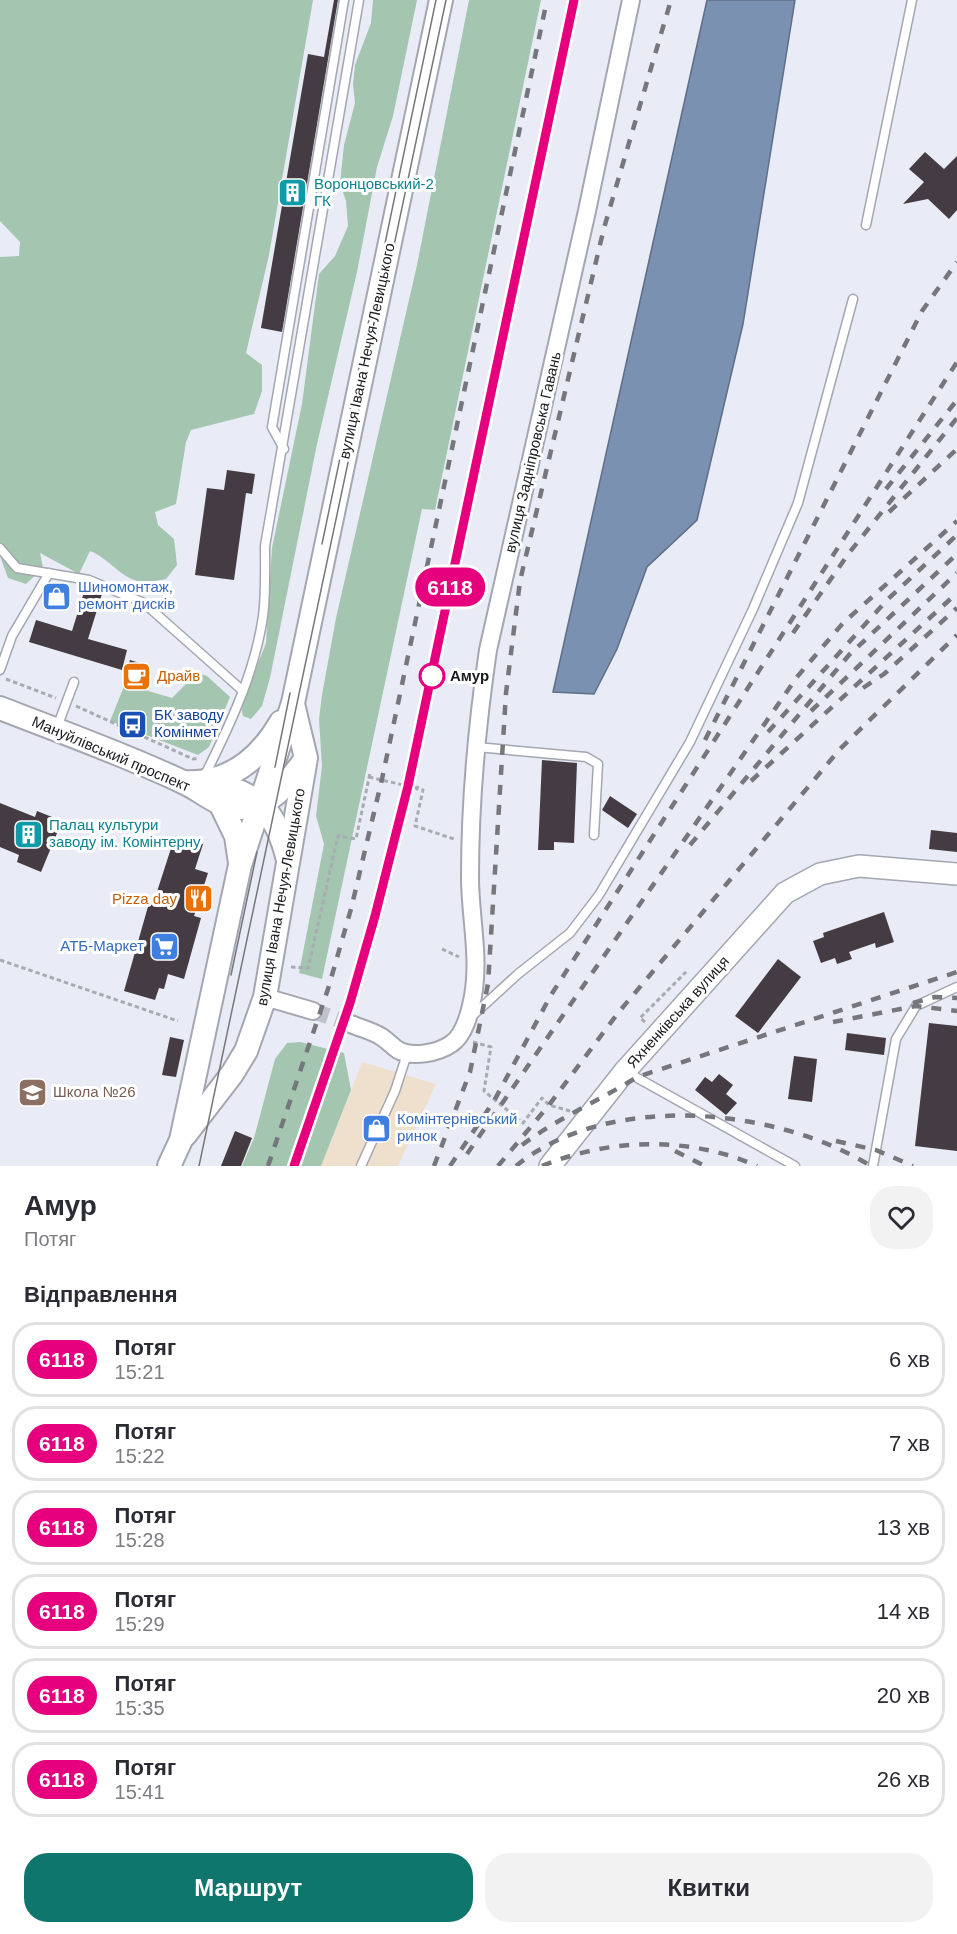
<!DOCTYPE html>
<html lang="uk">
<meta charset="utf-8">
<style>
:root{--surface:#fff;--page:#f2f2f3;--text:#2b2b33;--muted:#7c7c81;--line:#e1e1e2;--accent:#0f766e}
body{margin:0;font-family:Arial,sans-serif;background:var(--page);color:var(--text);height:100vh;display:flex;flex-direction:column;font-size:22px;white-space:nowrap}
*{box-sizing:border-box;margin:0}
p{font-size:20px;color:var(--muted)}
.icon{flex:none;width:33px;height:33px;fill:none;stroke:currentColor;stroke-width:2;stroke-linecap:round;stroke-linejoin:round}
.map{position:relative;height:1166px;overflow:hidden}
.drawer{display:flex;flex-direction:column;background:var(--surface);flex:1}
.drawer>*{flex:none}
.badge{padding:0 12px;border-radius:20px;font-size:21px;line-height:39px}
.map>.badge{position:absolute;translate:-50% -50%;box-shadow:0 0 0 3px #fff}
h2{padding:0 24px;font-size:22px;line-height:54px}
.round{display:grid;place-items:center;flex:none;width:63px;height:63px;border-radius:24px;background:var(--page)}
.overview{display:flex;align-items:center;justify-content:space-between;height:102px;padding:0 24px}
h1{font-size:28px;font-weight:800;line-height:45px}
.cta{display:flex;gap:12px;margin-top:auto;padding:12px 24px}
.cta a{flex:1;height:69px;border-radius:24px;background:var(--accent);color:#fff;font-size:24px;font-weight:800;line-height:69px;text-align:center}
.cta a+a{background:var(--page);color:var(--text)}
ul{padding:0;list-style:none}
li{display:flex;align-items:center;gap:18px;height:75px;margin:0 12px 9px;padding:0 12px;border:3px solid var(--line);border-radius:24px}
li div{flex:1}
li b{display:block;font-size:22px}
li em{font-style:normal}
li .badge{min-width:66px;font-weight:700;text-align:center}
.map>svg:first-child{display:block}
.commercial{fill:#efe0cd}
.green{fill:#a4c5b0}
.water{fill:#7b91b2;stroke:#5e6e86;stroke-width:1.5}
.building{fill:#443c42}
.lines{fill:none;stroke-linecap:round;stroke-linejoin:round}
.minor-tunnel{stroke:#c0c2cb;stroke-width:16;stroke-dasharray:16 8;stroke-linecap:butt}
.service-casing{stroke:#a4a6b0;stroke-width:11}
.minor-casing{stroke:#a4a6b0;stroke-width:20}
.tertiary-casing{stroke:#a4a6b0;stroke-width:24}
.secondary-casing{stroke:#a4a6b0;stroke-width:26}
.path{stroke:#a9abb3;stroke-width:3;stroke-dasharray:4.5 3;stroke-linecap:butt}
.service{stroke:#fff;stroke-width:8}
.minor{stroke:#fff;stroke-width:16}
.tertiary{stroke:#fff;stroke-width:21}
.secondary{stroke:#fff;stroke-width:22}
.tram{stroke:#75777d;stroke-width:1.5}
.rail{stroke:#75777d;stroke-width:4.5;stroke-dasharray:10 10;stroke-linecap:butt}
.line-casing{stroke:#fff;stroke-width:14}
.line{stroke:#e6007e;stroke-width:9}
.stop-dot{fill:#fff;stroke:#e6007e;stroke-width:3}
.labels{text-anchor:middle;stroke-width:6;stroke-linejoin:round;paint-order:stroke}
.culture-label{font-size:15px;fill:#0d838f;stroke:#fff;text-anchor:start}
.street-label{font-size:15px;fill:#1a1b1e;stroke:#fff}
.shop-label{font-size:15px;fill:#366cbe;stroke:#fff;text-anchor:start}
.food-label{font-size:15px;fill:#c56008;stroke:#fff;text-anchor:start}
.stop-label{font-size:15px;font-weight:bold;fill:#1a1b1e;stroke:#fff;text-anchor:start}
.transit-label{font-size:15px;fill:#164399;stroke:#fff;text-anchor:start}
.education-label{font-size:15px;fill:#785e54;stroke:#fff;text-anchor:start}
</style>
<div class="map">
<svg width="957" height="1166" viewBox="0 0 957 1166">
<rect width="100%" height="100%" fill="#e9ecf6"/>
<polygon class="commercial" points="362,1062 436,1084 398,1166 321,1166"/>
<g class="green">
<path d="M 0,0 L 313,0 L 269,255 L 246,353 L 262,365 L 262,391 L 254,414 L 191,430 L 186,442 L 176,504 L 155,512 L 158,525 L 174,539 L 177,565 L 166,579 C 159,580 150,582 142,582 C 121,579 109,558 90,551 L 79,574 L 40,553 L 43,568 L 26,584 L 8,578 L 0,556 L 0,257 L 19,256 L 20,242 L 0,221 Z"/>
<polygon points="373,0 417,0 393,116 377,167 357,272 317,444 270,678 262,706 251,719 243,716 241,707 266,643 272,548 302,404 319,274 335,256 348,226 346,201 340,183 344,145 355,103 353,84 355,65 371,23"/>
<polygon points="469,0 541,0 435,510 422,509 322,979 299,973 324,844 316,816 322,766 319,719 322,695 336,618 417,265"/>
<polygon points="192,671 207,676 230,697 209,747 198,755 110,721 125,684 172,698 187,683"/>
<polygon points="300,1042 344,1053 351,1090 321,1166 242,1166 254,1138 275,1059 287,1043"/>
</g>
<polygon class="water" points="707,0 795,0 743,324 697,520 647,567 617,649 594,694 553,692"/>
<g class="building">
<polygon points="334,0 338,0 282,332 261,328 308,54 324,57"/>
<polygon points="925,152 944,169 957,156 957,210 949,219 928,199 903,204 924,182 909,169"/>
<polygon points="227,470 255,474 252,494 246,493 234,580 195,575 207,488 224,490"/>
<polygon points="85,589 102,594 88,639 127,650 122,670 29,642 36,620 72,631"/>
<polygon points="130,660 149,666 145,679 126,673"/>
<polygon points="542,760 577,763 574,843 554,842 554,850 538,850"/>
<polygon points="610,796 637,814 628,828 602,810"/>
<polygon points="0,803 35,817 37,811 62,821 41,872 17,862 19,855 0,847"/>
<polygon points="931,830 957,833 957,852 929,849"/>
<polygon points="175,836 203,844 195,869 208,873 194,916 201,918 184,979 168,974 164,989 159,988 155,1000 124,991 149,903 153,904"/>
<polygon points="884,912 894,942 876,948 875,943 849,952 852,959 837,964 835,958 821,963 813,941 824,937 823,933"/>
<polygon points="778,959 801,977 758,1033 735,1016"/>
<polygon points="929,1023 957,1026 957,1151 915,1146"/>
<polygon points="847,1033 886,1038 884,1055 845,1050"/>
<polygon points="170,1037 184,1040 176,1077 162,1075"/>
<polygon points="794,1056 817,1059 812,1102 788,1099"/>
<polygon points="719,1074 733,1085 726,1094 737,1103 726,1115 695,1090 705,1077 712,1082"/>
<polygon points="235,1131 252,1138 241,1166 221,1166"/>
</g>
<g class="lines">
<polyline class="minor-tunnel" points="313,1011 351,1024"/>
<defs>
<g id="service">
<polyline points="866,225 912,0"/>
<polyline points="284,449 272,427 344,0"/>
<polyline points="0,548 17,568 89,580 144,603 243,691"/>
<polyline points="0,670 12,636 49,573"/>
<polyline points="56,730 74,682"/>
<polyline points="476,747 586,757 598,764 594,835"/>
<path d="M 204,777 C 229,727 255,673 263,616 C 266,593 265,569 265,546 L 359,0"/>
<polyline points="471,1017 518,974 570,933 599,895 690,742 753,609 798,503 853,299"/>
<polyline points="625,1071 795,1166"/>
<polyline points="361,1166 395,1091 407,1054"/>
<polyline points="873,1166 896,1039 916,1006 957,987"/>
</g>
<g id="minor">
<polyline points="265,997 313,1011"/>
<path d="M 351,1024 C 360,1028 372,1031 380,1036 C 387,1040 392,1046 398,1050 C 412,1058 438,1053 451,1044 C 465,1035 470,1012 473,996 C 480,956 470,916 470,877 C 470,801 477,725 488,650 L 587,211 L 631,0"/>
</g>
<polyline id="tertiary" points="550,1166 625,1071 785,893 820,874 859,866 957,874"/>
<g id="secondary">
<path d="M 0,708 C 61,732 124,754 183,782 C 201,790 219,808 240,808 C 270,808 288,783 304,761"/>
<path d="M 183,782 C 228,785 259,760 281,722"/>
<path d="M 206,784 C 258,789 276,812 288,860"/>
<polyline points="220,803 236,836 240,863"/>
<polyline points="185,1135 232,1074 246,1051 265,997 306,758 293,704"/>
<polyline points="169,1166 181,1140 240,865 293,703 441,0"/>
</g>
</defs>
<use href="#service" class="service-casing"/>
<use href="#minor" class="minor-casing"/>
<use href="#tertiary" class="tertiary-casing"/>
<use href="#secondary" class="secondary-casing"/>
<g class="path">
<polyline points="6,679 56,698"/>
<polyline points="76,706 193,759 199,758"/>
<polyline points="369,777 416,788"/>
<polyline points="418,786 417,789 423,790 415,826 454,839"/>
<polyline points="442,949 459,957"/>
<polyline points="0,960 178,1021"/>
<polyline points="291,967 308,968 338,836 356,839 370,773"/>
<polyline points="645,1022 640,1018 686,972"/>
<polyline points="473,1042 491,1047 484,1091 523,1123 542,1098 549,1105 570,1111"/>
</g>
<use href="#service" class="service"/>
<use href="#minor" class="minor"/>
<use href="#tertiary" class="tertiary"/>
<use href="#secondary" class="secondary"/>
<g class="tram">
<polyline points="322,544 436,0"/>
<polyline points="275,767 290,693"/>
<polyline points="231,975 257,852"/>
<polyline points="199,1166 446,0"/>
</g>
<g class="rail">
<polyline points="886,489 957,400"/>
<polyline points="889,512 957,449"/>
<polyline points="793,633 849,553 957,418"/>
<polyline points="863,688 884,674 957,608"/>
<polyline points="811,711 957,573"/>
<polyline points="768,732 887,600 957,535"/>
<polyline points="705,740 922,311 957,262"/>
<polyline points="751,781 957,593"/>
<polyline points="690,845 849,655 957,554"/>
<polyline points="913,1003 935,997 957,998"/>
<polyline points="833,1022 916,1006 957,1011"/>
<polyline points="836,1141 876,1150 913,1166"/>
<path d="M 522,1145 C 558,1118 599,1101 637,1077 L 957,972"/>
<polyline points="675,1151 705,1166"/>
<polyline points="467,1154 797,677 843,623 957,521"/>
<polyline points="268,1166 328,989 351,909 382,779 547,0"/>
<polyline points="294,1166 349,1003 375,916 408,786 574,0"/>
<polyline points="434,1166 470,1072 488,984 506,693 520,581 604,228 671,0"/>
<polyline points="450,1166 494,1101 551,995 957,362"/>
<polyline points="498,1166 549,1105 618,1013 840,749 957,635"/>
<path d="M 516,1166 C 608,1091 775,1107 871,1166"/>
<path d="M 542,1166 C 609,1138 690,1136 757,1166"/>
</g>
</g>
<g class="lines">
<defs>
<polyline id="line" points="294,1166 350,1003 375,916 408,786 574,0"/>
</defs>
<use href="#line" class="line-casing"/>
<use href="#line" class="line"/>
</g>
<defs>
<symbol id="building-square" viewBox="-11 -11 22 22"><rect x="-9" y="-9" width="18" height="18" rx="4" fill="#0f9aa8" stroke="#fff"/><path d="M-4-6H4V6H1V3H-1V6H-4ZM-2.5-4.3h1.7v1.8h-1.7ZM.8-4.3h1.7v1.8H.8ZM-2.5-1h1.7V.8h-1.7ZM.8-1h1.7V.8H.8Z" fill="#fff"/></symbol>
<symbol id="shop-square" viewBox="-11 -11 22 22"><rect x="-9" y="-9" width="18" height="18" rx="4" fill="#3f7fe0" stroke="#fff"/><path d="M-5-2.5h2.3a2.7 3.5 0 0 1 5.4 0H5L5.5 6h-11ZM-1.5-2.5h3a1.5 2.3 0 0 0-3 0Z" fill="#fff"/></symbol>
<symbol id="cafe-square" viewBox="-11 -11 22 22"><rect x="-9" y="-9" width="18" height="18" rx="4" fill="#e8710a" stroke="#fff"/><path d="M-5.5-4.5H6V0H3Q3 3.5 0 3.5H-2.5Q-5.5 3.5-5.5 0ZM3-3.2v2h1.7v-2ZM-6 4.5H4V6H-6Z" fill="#fff"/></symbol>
<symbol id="bus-square" viewBox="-11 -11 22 22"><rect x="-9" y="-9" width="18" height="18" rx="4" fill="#1a4fb4" stroke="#fff"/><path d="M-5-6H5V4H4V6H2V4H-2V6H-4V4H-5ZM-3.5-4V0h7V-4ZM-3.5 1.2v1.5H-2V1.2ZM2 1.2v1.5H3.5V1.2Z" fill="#fff"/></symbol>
<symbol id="restaurant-square" viewBox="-11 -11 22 22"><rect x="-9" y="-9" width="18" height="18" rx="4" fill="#e8710a" stroke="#fff"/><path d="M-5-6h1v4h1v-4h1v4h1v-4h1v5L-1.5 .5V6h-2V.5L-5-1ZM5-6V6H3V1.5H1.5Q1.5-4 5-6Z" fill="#fff"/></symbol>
<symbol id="supermarket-square" viewBox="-11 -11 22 22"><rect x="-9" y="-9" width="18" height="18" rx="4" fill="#3f7fe0" stroke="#fff"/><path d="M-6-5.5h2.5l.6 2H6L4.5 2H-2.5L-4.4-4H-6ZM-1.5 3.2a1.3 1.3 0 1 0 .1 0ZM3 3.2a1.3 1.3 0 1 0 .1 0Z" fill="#fff"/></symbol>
<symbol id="school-square" viewBox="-11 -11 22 22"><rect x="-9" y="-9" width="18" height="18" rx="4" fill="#8d6e63" stroke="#fff"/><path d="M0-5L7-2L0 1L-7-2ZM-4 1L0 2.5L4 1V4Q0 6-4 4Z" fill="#fff"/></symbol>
</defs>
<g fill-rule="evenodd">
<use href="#building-square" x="276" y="176" width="33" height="33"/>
<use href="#shop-square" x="40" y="580" width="33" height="33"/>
<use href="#cafe-square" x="120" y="660" width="33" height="33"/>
<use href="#bus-square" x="116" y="708" width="33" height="33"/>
<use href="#building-square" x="12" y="818" width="33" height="33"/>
<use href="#restaurant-square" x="182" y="882" width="33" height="33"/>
<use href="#supermarket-square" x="148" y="930" width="33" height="33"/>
<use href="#school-square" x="16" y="1076" width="33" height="33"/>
<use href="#shop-square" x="360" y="1112" width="33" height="33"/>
</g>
<circle class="stop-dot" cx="432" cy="676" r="12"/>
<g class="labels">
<g class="culture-label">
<text x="314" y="189">Воронцовський-2<tspan x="314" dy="17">ГК</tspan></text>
<text x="49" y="830">Палац культури<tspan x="49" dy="17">заводу ім. Комінтерну</tspan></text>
</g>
<g class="street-label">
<text transform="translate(367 351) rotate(-78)" y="5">вулиця Івана Нечуя-Левицького</text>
<text transform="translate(533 452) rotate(-77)" y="5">вулиця Задніпровська Гавань</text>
<text transform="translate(111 754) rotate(23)" y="5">Мануйлівський проспект</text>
<text transform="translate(281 897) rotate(-80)" y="5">вулиця Івана Нечуя-Левицького</text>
<text transform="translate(678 1012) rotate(-48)" y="5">Яхненківська вулиця</text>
</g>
<g class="shop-label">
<text x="78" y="592">Шиномонтаж,<tspan x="78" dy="17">ремонт дисків</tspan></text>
<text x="144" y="951" text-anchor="end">АТБ-Маркет</text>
<text x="397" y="1124">Комінтернівський<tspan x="397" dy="17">ринок</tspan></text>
</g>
<g class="food-label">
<text x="157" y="681">Драйв</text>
<text x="177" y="904" text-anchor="end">Pizza day</text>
</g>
<g class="stop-label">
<text x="450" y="681">Амур</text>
</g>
<g class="transit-label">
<text x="154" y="720">БК заводу<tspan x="154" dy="17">Комінмет</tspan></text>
</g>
<g class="education-label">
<text x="53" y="1097">Школа №26</text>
</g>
</g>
</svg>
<b class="badge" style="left:450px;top:587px;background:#e6007e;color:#fff">6118</b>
</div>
<section class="drawer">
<div class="overview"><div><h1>Амур</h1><p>Потяг</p></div><a class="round"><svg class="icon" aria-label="heart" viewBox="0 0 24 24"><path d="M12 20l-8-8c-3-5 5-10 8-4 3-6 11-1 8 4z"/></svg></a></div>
<h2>Відправлення</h2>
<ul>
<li><span class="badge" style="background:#e6007e;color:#fff">6118</span><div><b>Потяг</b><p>15:21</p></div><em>6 хв</em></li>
<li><span class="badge" style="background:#e6007e;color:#fff">6118</span><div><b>Потяг</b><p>15:22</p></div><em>7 хв</em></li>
<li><span class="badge" style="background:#e6007e;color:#fff">6118</span><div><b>Потяг</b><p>15:28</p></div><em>13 хв</em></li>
<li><span class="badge" style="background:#e6007e;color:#fff">6118</span><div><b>Потяг</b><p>15:29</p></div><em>14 хв</em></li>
<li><span class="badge" style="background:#e6007e;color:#fff">6118</span><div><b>Потяг</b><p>15:35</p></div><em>20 хв</em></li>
<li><span class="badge" style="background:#e6007e;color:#fff">6118</span><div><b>Потяг</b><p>15:41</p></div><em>26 хв</em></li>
</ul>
<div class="cta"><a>Маршрут</a><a>Квитки</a></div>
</section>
